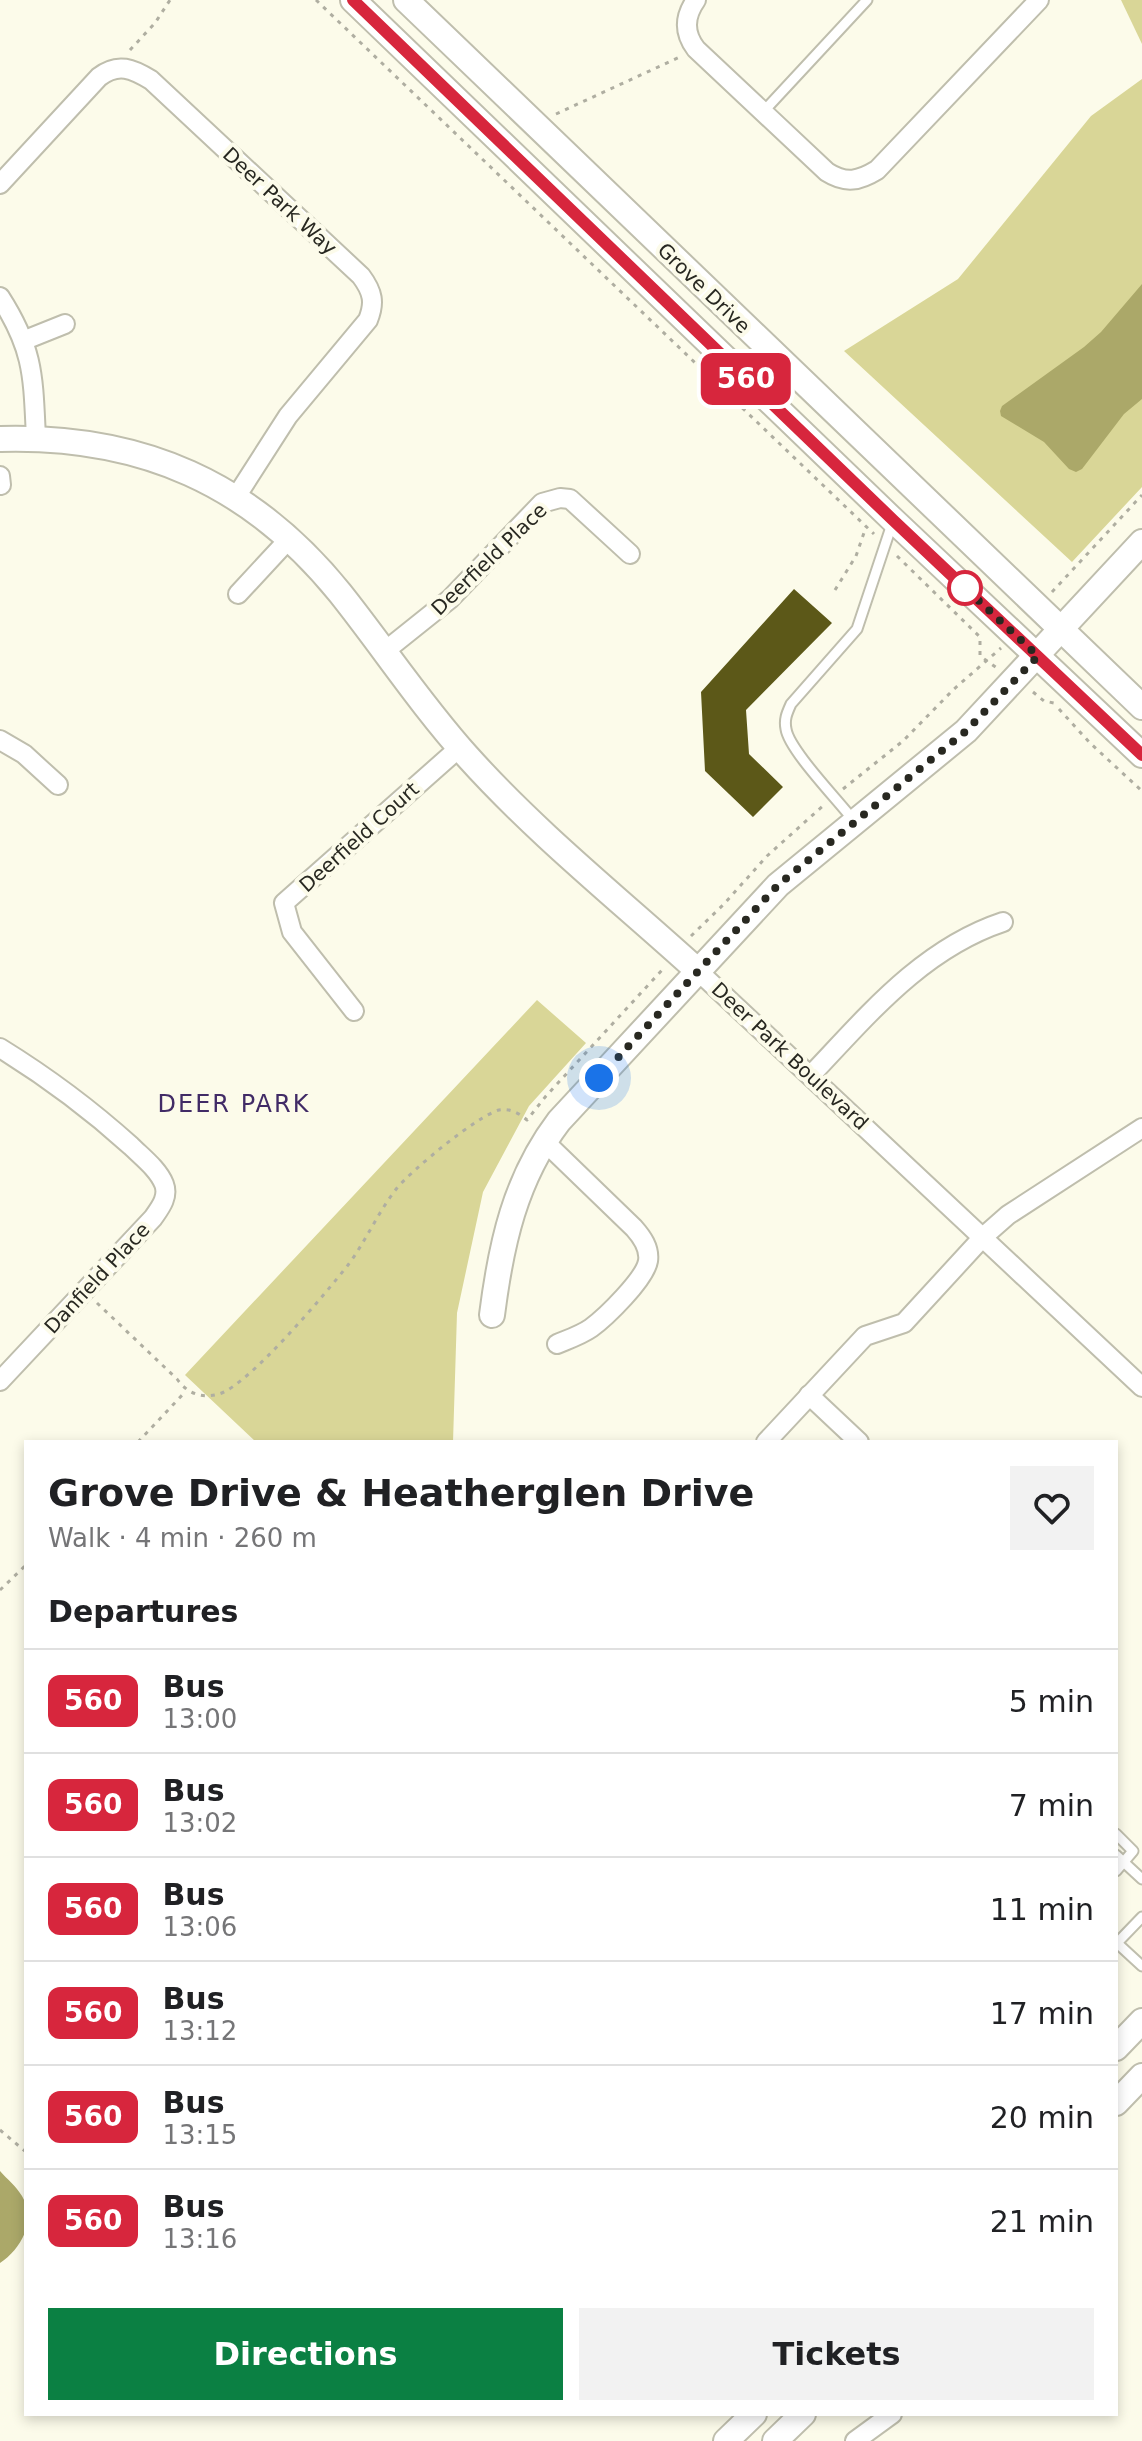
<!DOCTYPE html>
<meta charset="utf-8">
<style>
:root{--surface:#fff;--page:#f2f2f2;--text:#202124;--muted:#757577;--line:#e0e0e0;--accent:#0b8043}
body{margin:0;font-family:"DejaVu Sans",sans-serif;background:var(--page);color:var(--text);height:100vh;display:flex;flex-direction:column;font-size:30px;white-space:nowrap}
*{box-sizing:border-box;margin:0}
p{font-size:26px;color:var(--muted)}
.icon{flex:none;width:44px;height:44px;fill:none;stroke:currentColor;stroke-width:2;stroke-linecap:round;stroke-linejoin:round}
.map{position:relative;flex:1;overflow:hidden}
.drawer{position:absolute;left:24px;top:1440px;width:1094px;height:976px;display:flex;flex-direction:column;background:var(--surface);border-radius:0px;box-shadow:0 4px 12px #0003}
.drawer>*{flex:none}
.badge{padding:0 16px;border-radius:12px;font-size:28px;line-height:52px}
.you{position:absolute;width:40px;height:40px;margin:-20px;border:6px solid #fff;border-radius:50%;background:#1a73e8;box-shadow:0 0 0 12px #1a73e833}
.map>.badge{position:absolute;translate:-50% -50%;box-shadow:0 0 0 4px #fff}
h2{padding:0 24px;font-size:30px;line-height:72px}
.round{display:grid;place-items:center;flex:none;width:84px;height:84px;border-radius:0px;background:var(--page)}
.summary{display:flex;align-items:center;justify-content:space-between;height:136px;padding:0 24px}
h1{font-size:38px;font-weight:800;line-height:60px}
.primary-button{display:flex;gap:16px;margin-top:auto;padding:16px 24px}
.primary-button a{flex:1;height:92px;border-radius:0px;background:var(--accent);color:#fff;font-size:32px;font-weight:800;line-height:92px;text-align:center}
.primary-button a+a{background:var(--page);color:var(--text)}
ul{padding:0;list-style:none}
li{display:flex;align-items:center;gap:24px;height:104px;padding:0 24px;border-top:2px solid var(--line)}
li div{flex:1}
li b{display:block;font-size:30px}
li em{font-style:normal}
li .badge{min-width:88px;font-weight:700;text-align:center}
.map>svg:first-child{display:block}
.green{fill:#d9d697}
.water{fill:#aba869}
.building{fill:#5c5818}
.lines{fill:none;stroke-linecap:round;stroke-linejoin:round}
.lane-casing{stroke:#bfbead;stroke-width:13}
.street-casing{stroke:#bfbead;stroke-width:22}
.secondary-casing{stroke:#bfbead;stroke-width:28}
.path{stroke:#afaea1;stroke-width:3;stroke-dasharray:4 6;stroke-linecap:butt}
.lane{stroke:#fff;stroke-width:9}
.street{stroke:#fff;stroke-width:18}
.secondary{stroke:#fff;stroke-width:24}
.line-casing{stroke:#fff;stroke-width:18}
.line{stroke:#d7263d;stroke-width:12}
.walk{stroke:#282821;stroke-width:8;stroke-dasharray:0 14.4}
.stop-dot{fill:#fff;stroke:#d7263d;stroke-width:4}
.labels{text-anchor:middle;stroke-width:8;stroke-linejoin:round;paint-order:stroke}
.street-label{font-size:20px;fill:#282821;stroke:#fcfbea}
.quarter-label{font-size:24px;letter-spacing:2px;fill:#412b66;stroke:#fcfbea}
</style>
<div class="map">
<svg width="1142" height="2441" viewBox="0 0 1142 2441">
<rect width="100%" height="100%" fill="#fcfbea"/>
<g class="green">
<polygon points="1121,0 1142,0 1142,44"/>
<polygon points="1142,79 1142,487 1072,562 844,351 958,279 1091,116"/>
<polygon points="537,1000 586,1043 529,1106 483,1192 457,1313 453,1442 256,1442 185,1375"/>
</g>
<g class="water">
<polygon points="1142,284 1142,399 1124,414 1082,469 1076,472 1069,469 1044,442 1001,416 1000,411 1002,406 1084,347 1101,332"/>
<path d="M 0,2171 C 7,2179 16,2186 22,2196 C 37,2221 21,2249 0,2263 Z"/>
</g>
<polygon class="building" points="794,589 832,623 746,710 749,754 783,787 753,817 705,771 701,692"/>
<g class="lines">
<defs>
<g id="lane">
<polyline points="763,112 867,0"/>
<path d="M 854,821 C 839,801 789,750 786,729 C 784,719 787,713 791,704 L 857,629 L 892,524"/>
<polyline points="1116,1834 1133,1851 1116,1871"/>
<polyline points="1116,1855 1142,1879"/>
<polyline points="1117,1943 1142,1966"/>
<polyline points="1116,1944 1142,1917"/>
</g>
<g id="street">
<path d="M 696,0 C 684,17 684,33 696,49 L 827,172 C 846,184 859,181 877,170 L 1039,0"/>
<path d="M 0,184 L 99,77 C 118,62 133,69 151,80 L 361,276 C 373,292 375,303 368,320 L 288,416 L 236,497"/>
<path d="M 0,297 C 34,350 33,376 36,438"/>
<polyline points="25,340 65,324"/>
<polyline points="0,476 1,485"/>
<polyline points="238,594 289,539"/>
<polyline points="385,651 450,599 542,503 560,498 570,499 630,554"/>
<polyline points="0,740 24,754 58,785"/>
<polyline points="698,971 1142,1387"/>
<polyline points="354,1011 292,932 284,903 459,748"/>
<path d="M 0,1048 C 47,1077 90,1109 131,1146 C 142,1157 158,1169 164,1184 C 169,1197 160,1208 153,1218 L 0,1381"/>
<path d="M 811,1075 C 868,1015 922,949 1003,922"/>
<path d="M 544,1141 L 634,1228 C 642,1237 650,1248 648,1261 C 645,1279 606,1317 591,1328 C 581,1335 569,1339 557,1344"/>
<polyline points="809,1395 859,1442"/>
<polyline points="766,1442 865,1336 904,1323 983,1237 1008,1215 1142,1128"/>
<polyline points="855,2441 892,2414"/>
</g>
<g id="secondary">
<polyline points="353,0 893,520 1142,755"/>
<polyline points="406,0 1142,707"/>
<path d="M 0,439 C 141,435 251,483 340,593 C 383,647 421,705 467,756 C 537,834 621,901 698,971"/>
<path d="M 492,1315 C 501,1244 515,1179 559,1121 L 778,885 L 966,731 L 1142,542"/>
<polyline points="1116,2048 1142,2021"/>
<polyline points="1116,2103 1142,2076"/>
<polyline points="726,2441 754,2414"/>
<polyline points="775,2441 803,2414"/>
</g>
</defs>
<use href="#lane" class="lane-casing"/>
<use href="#street" class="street-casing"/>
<use href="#secondary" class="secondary-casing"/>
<g class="path">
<polyline points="316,0 874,534"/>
<polyline points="130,50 155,23 170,0"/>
<polyline points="556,114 682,56"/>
<polyline points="897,556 980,637 980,656 997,668"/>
<polyline points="835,590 856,556 866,527"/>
<polyline points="1052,592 1142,495"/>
<polyline points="1033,692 1044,701 1054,703"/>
<polyline points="1059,709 1090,743 1142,791"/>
<polyline points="843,789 903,741 954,689 1001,648"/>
<polyline points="691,936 724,904 767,856 825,804"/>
<path d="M 97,1303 L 177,1379 C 187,1393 201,1399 219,1394 C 249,1385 326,1293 348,1265 C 366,1241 378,1212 397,1188 C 413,1169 477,1116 499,1110 C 510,1108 519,1113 527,1120 L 546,1096 L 663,969"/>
<polyline points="138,1442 186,1391"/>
<polyline points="0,1590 26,1565"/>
<polyline points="0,2130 26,2152"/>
</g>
<use href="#lane" class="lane"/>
<use href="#street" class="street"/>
<use href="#secondary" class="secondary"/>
</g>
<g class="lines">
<defs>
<polyline id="line" points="353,0 893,520 1142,755"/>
</defs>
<use href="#line" class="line-casing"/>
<use href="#line" class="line"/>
<polyline class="walk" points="599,1078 778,885 966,731 1038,656 965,588"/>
</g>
<circle class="stop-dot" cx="965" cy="588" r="16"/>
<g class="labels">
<g class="street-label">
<text transform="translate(280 201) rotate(43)" y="7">Deer Park Way</text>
<text transform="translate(704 288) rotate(44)" y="7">Grove Drive</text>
<text transform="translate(489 559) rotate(-44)" y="7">Deerfield Place</text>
<text transform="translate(359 837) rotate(-42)" y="7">Deerfield Court</text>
<text transform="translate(790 1056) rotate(43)" y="7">Deer Park Boulevard</text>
<text transform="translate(97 1278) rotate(-47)" y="7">Danfield Place</text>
</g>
<g class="quarter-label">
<text x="234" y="1112">DEER PARK</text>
</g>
</g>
</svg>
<div class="you" style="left:599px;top:1078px"></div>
<b class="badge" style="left:746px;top:379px;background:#d7263d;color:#fff">560</b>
<section class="drawer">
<div class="summary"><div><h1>Grove Drive &amp; Heatherglen Drive</h1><p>Walk · 4 min · 260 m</p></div><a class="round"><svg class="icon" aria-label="heart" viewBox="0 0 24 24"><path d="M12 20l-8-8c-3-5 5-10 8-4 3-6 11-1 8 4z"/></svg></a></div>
<h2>Departures</h2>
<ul>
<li><span class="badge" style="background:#d7263d;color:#fff">560</span><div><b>Bus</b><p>13:00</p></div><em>5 min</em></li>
<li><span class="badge" style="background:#d7263d;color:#fff">560</span><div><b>Bus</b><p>13:02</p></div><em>7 min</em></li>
<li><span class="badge" style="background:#d7263d;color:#fff">560</span><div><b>Bus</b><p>13:06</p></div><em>11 min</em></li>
<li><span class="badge" style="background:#d7263d;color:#fff">560</span><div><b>Bus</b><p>13:12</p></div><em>17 min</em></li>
<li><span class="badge" style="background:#d7263d;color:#fff">560</span><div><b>Bus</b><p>13:15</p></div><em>20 min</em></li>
<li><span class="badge" style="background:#d7263d;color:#fff">560</span><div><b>Bus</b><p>13:16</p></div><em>21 min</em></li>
</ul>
<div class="primary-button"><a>Directions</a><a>Tickets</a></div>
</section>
</div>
